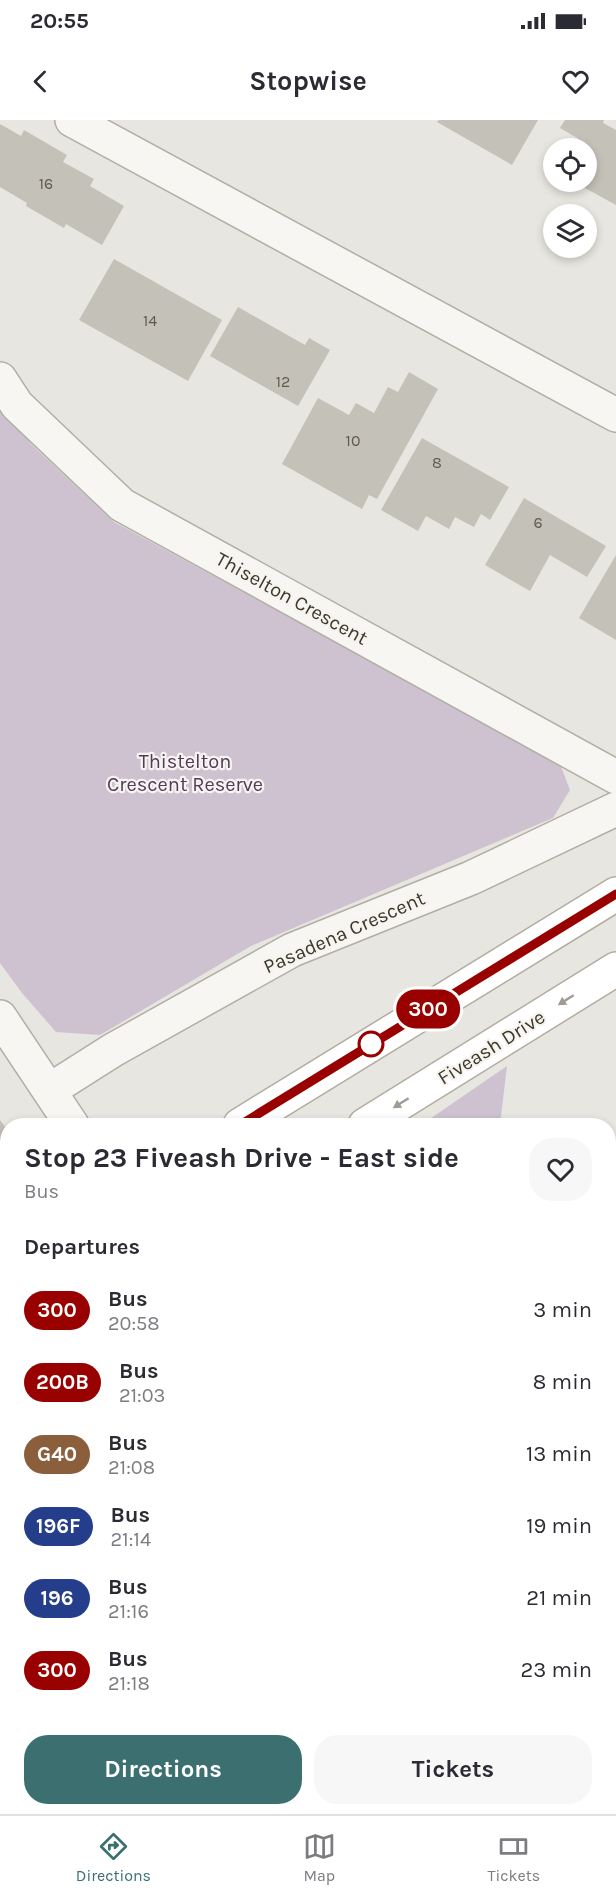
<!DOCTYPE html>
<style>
:root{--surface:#fff;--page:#f7f7f7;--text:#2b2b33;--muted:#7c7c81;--line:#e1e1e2;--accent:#3b6f70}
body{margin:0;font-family:Karla,sans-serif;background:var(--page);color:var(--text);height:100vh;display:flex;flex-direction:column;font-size:22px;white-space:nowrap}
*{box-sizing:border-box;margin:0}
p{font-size:20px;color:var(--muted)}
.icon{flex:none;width:33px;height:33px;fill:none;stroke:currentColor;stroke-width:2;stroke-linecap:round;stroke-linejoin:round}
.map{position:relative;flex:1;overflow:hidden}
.drawer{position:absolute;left:0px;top:998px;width:616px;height:698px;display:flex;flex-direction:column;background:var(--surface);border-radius:24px 24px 0 0;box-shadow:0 3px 9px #0003}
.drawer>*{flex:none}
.badge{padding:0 12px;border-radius:20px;font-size:21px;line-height:39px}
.buttons{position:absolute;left:543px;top:18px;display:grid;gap:12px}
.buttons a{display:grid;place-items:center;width:54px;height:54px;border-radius:50%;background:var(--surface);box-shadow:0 3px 9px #0003;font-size:30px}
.map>.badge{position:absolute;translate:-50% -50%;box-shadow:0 0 0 3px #fff}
h2{padding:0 24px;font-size:22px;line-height:54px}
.round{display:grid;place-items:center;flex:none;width:63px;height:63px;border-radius:24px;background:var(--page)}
.head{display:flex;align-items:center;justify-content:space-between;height:102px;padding:0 24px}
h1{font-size:28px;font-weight:700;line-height:45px}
.button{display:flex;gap:12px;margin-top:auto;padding:12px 24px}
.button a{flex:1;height:69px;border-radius:24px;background:var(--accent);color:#fff;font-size:24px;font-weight:700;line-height:69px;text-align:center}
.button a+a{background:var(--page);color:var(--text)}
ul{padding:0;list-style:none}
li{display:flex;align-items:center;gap:18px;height:72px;padding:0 24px}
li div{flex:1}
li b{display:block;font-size:22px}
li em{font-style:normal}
li .badge{min-width:66px;font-weight:700;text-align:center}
.status{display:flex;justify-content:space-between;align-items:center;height:42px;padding:0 30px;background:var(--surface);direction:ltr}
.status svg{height:16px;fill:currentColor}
header{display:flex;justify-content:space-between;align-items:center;height:78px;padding:0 24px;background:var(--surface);font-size:27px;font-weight:700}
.dock{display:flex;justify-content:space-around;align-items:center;height:84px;border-top:2px solid var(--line);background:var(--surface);font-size:16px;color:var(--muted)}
.dock a{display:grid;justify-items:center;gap:3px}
.dock .current{color:var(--accent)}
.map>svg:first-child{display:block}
.green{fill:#cec2d1}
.building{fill:#c4c1b8}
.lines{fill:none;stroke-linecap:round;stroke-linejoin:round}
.minor-casing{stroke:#b2aea6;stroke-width:36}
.major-casing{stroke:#b3ada1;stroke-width:36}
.minor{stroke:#f7f6f3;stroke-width:33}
.major{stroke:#fff;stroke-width:33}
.oneway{fill:#9e9c94}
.line-casing{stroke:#fff;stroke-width:14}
.line{stroke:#900;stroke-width:9}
.stop-dot{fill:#fff;stroke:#900;stroke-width:3}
.labels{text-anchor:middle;stroke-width:4.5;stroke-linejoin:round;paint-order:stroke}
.number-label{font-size:16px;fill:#605a4e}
.street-label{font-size:20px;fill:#3e382a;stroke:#f6f4f0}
.park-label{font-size:20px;fill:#553959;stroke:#f6f4f0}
</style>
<div class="status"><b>20:55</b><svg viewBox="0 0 49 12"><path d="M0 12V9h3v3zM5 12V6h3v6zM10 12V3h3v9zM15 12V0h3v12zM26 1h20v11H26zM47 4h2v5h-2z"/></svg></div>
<header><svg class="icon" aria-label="back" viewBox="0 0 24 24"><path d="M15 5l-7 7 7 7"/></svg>Stopwise<svg class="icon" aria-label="heart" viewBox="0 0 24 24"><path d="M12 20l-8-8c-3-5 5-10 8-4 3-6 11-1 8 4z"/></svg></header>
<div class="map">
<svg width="616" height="1694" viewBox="0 0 616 1694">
<rect width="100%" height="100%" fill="#e8e6e0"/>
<g class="green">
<polygon points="0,280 30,323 114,402 560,644 570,670 553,698 251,826 100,915 56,912 22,873 0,843"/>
<polygon points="507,946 500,1005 421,1005"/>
<polygon points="56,1688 336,1688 333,1694 51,1694"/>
</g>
<g class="building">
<polygon points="439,0 538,0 512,45 437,2"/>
<polygon points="565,0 604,0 603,3 616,10 616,85 574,62 586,62 586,28 574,28 579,19 560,8"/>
<polygon points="0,4 21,16 24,10 67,35 63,42 94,59 90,66 124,86 102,125 66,104 64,108 26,86 27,83 0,67"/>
<polygon points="114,139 222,200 188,261 79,200"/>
<polygon points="238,187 305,225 309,218 330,230 298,286 210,236"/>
<polygon points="409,252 438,269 377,379 369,375 362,389 282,344 318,278 349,295 356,283 374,293 388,267 398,272"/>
<polygon points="422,318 509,367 490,400 481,394 474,407 455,397 449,409 426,396 418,411 381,390"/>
<polygon points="524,378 606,426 587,457 550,435 530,471 485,445"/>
<polygon points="616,435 616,520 579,498"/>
<polygon points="0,1000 8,1011 8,1021 0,1027"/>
<polygon points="609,1081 616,1087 616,1166 609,1175"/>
<polygon points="4,1401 8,1403 8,1496 0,1492 0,1410"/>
<polygon points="609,1437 616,1441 616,1502 609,1498"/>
<polygon points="616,1538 616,1557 609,1553"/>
</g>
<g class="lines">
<defs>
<g id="minor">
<polyline points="72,0 616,295"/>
<polyline points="0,259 17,285 122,385 616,657"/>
<polyline points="0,897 72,1005"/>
<polyline points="50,970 113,930 292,830 471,758 616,689"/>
<polyline points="609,1335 616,1339"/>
<polyline points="35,1694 39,1688"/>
<polyline points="362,1694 364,1688"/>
</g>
<g id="major">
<polyline points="240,1005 616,774"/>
<polyline points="365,1005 616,849"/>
<polyline points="0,1157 8,1152"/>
<polyline points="0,1238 8,1233"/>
</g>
</defs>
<use href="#minor" class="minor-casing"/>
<use href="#major" class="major-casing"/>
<use href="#minor" class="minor"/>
<use href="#major" class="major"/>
</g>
<defs><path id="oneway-solid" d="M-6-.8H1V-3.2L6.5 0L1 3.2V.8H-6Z" transform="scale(1.5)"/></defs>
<g class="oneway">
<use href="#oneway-solid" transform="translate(566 880) rotate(148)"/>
<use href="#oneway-solid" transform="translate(401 983) rotate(148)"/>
</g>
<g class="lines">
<defs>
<polyline id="line" points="240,1005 616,774"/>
</defs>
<use href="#line" class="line-casing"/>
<use href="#line" class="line"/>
</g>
<circle class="stop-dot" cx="371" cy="924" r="12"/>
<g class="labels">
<g class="number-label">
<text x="46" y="69">16</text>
<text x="150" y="206">14</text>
<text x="283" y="267">12</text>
<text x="353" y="326">10</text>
<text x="437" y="348">8</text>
<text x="538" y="408">6</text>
</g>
<g class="street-label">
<text transform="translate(292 478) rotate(29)" y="7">Thiselton Crescent</text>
<text transform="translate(344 812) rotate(-24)" y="7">Pasadena Crescent</text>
<text transform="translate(491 927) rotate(-32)" y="7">Fiveash Drive</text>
</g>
<g class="park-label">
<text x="185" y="648">Thistelton<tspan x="185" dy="23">Crescent Reserve</tspan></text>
</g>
</g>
</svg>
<div class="buttons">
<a><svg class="icon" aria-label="locate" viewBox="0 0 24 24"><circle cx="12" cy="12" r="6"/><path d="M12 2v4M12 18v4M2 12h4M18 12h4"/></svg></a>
<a><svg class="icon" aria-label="layers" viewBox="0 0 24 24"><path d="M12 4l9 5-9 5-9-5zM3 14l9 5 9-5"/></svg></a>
</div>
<b class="badge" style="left:428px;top:889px;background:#900;color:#fff">300</b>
<section class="drawer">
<div class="head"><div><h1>Stop 23 Fiveash Drive - East side</h1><p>Bus</p></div><a class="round"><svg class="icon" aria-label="heart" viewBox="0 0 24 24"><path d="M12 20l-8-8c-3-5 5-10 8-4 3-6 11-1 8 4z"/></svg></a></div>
<h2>Departures</h2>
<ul>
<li><span class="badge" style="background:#900;color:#fff">300</span><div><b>Bus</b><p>20:58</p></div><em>3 min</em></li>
<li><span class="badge" style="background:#900;color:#fff">200B</span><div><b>Bus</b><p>21:03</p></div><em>8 min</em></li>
<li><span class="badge" style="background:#8b5e3c;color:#fff">G40</span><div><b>Bus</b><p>21:08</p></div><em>13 min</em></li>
<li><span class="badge" style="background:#243e8c;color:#fff">196F</span><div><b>Bus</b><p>21:14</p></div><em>19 min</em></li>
<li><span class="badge" style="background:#243e8c;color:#fff">196</span><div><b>Bus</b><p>21:16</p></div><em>21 min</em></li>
<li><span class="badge" style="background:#900;color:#fff">300</span><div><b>Bus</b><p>21:18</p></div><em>23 min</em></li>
</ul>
<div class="button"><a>Directions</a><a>Tickets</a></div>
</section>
</div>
<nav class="dock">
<a class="current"><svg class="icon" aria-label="directions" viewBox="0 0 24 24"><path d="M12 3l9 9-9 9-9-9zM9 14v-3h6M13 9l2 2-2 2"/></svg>Directions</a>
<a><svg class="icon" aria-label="map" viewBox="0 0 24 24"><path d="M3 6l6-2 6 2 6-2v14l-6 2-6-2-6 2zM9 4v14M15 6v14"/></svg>Map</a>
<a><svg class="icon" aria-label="tickets" viewBox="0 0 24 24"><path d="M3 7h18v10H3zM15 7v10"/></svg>Tickets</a>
</nav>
